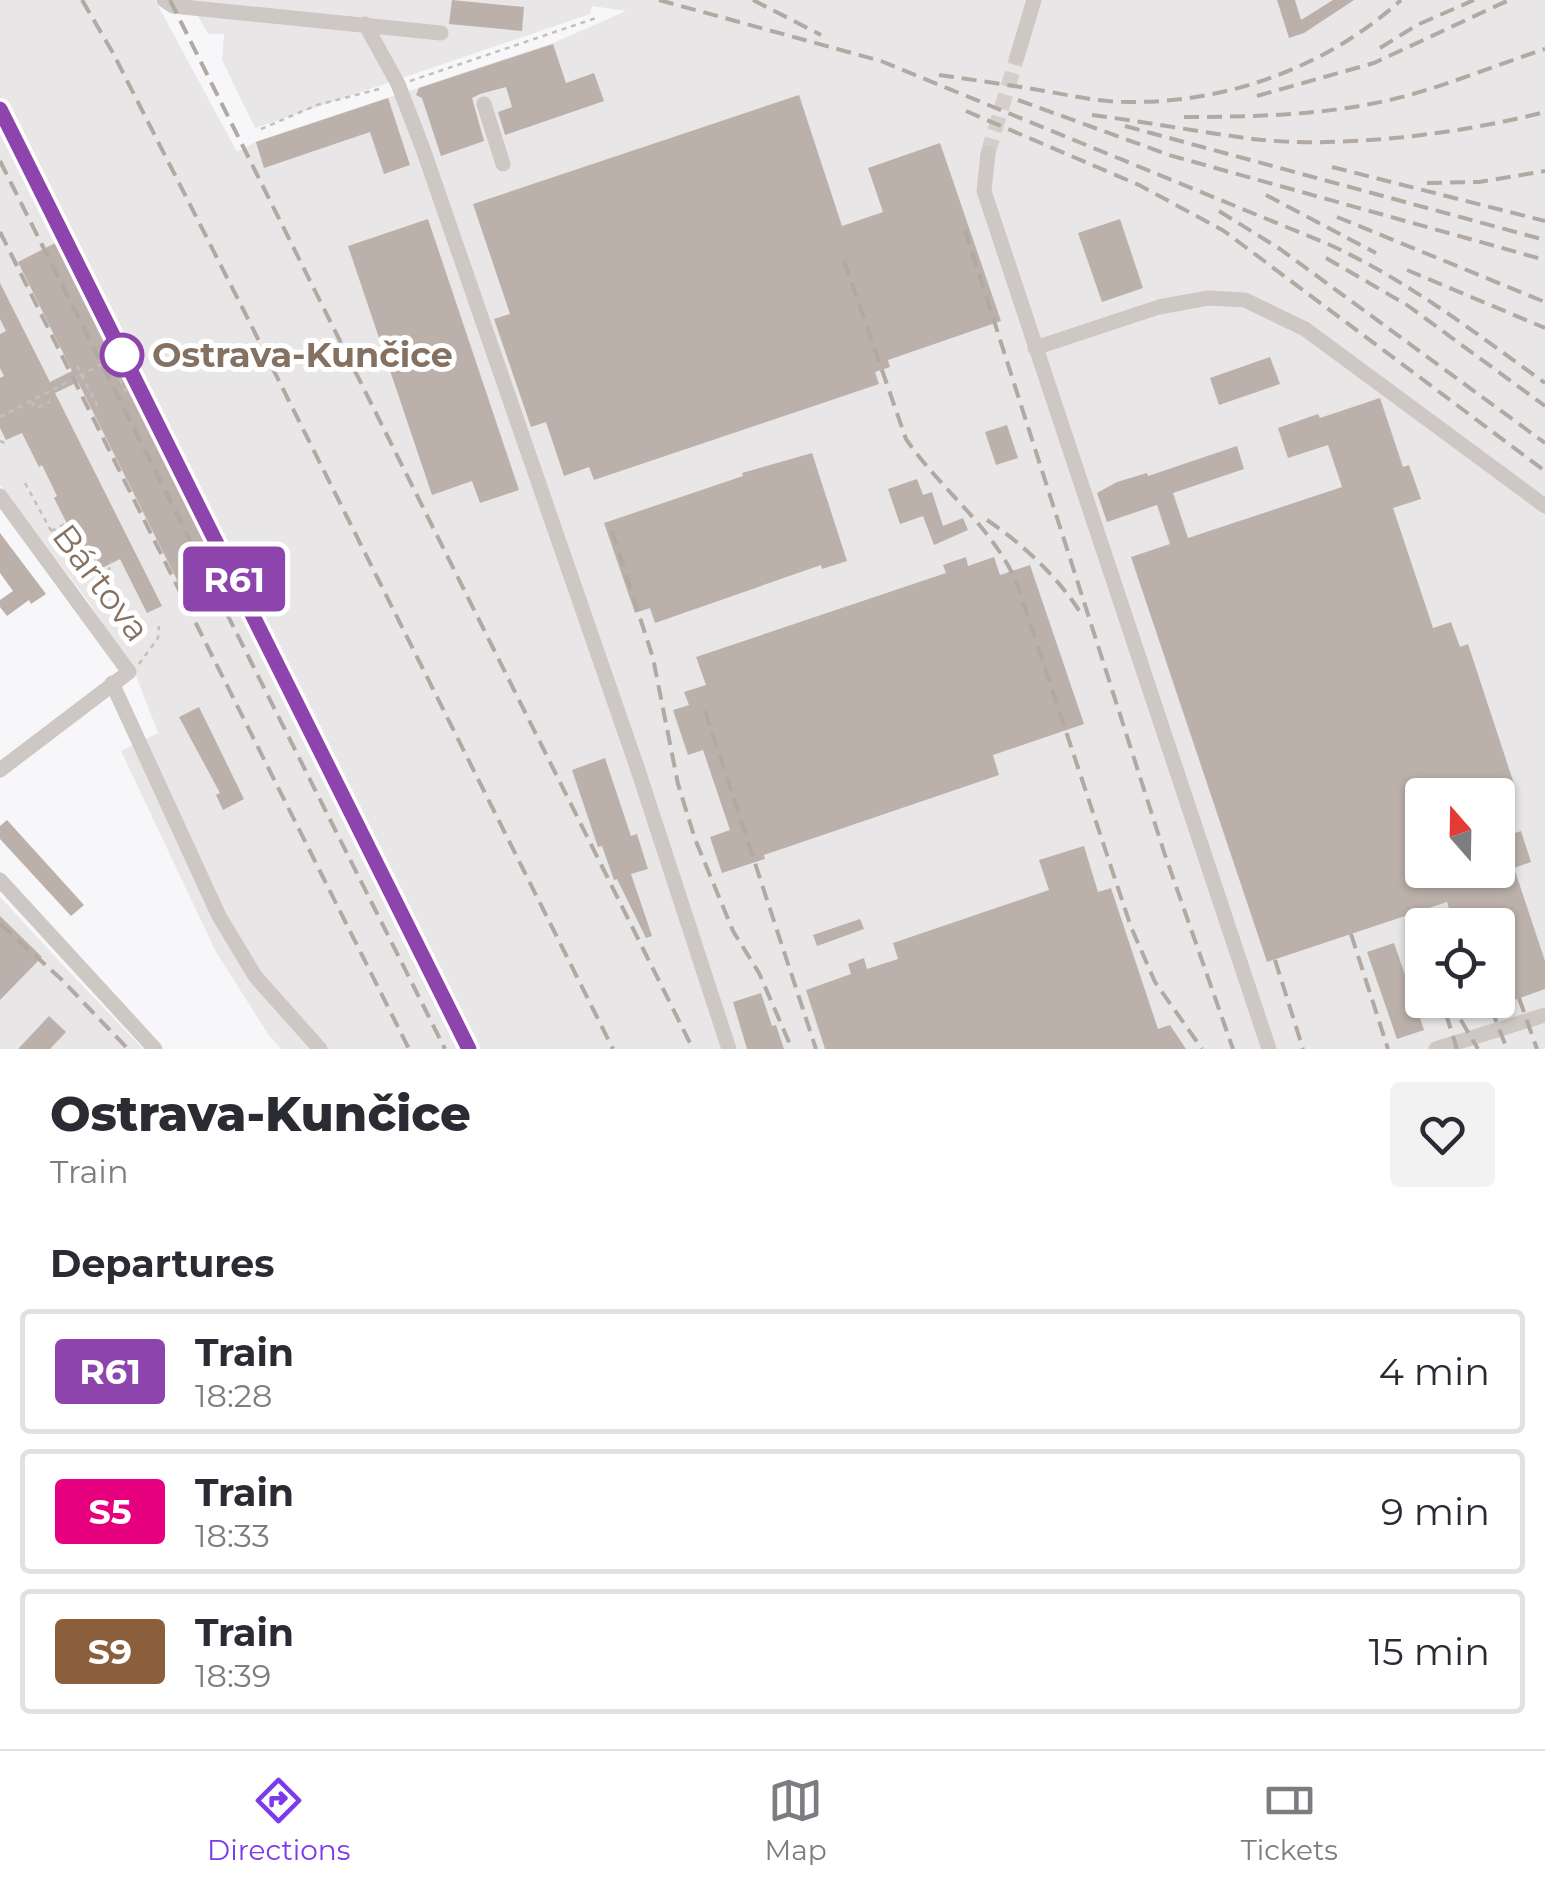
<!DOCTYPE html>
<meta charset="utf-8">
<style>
:root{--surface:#fff;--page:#f2f2f3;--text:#2b2b33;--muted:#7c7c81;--line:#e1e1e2;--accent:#7c3aed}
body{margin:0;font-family:Montserrat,sans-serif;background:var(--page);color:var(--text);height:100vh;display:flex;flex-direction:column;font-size:38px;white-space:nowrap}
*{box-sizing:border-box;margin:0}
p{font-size:32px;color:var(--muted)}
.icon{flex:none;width:55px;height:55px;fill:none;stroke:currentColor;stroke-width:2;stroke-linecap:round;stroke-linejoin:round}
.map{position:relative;height:1049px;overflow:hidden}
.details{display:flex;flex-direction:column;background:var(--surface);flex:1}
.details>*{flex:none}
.badge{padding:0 20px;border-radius:8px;font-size:35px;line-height:65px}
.needle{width:65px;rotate:340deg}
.fabs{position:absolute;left:1405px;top:778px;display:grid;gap:20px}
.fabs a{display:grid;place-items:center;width:110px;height:110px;border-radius:10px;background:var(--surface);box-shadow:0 2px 8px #0004;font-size:50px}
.map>.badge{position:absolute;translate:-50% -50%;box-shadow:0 0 0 5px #fff}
h2{padding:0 50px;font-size:38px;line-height:90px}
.round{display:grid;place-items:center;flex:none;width:105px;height:105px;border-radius:10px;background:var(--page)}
.overview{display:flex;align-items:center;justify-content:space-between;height:170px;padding:0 50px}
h1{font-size:48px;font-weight:800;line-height:75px}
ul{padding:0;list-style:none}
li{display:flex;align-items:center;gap:30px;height:125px;margin:0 20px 15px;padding:0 30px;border:5px solid var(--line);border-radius:10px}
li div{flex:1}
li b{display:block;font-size:38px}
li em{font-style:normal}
li .badge{min-width:110px;font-weight:700;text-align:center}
.tab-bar{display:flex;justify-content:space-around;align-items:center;height:140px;border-top:2px solid var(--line);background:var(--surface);font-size:28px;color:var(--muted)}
.tab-bar a{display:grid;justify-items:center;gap:5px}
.tab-bar .on{color:var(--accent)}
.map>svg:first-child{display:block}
.built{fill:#e8e6e7;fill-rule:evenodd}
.building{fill:#bcb1aa}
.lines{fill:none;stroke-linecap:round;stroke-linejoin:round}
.minor-tunnel{stroke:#d5cfcb;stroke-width:15;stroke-dasharray:15 8;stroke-linecap:butt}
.path{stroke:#c3bfbc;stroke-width:2.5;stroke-dasharray:5 5;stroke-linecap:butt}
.minor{stroke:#cdc8c4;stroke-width:15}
.rail{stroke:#b1a9a2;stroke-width:4;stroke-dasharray:15 8;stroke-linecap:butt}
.line-casing{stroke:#fff;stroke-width:22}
.line{stroke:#8e44ad;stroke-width:15}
.stop-dot{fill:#fff;stroke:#8e44ad;stroke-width:5}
.labels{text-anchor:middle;stroke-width:10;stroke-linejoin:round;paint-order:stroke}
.stop-label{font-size:35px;font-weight:bold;fill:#857161;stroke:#fff;text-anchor:start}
.street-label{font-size:35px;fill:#857161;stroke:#fff}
</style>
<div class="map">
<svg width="1545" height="1049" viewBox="0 0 1545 1049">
<rect width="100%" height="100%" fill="#f7f7f9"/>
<g class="built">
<path d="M 0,0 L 155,0 L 237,152 L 257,141 L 553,43 L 626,11 L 592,6 L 590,14 L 255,128 L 222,60 L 224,34 L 208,34 L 189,0 L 1545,0 L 1545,1049 L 281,1049 L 268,1034 L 216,952 L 121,751 L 158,733 L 137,678 L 88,601 L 0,485 ZM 1422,795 L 1498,795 L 1498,870 L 1422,870 ZM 1422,925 L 1498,925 L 1498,1000 L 1422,1000 Z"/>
<polygon points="0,897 61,963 143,1049 0,1049"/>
</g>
<g class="building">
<polygon points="452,0 524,7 522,31 449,24"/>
<polygon points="1277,0 1295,0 1301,20 1333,0 1354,0 1304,33 1289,38"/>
<polygon points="553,44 566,83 594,73 604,101 505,135 498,112 512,107 506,87 480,94 472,98 484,141 441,156 422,98 416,95 419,88"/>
<polygon points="799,95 842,226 883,212 868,168 940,143 1001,321 888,360 890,367 875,372 879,384 594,480 589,467 564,476 546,422 531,427 494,319 510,314 473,204"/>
<polygon points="388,98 410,165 384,174 370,132 264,168 256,142"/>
<polygon points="428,219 519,490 480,503 472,481 432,495 348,246"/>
<polygon points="1120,219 1143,288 1102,302 1078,233"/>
<polygon points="61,240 228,574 185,596 78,382 55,393 162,606 147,613 120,559 92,573 54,498 57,496 42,465 39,467 22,433 6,440 0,428 0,378 4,376 0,368 0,334 6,331 0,319 0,283 50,382 72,371 18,262"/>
<polygon points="1270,357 1280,384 1219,405 1210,378"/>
<polygon points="1380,398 1403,467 1409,465 1421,499 1393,508 1433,628 1451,622 1460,647 1468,644 1515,787 1491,795 1422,795 1422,870 1498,870 1498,839 1521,831 1531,862 1514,868 1545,961 1545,989 1498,1006 1498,925 1454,925 1447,902 1267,962 1131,557 1170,544 1157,505 1107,522 1097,493 1117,482 1147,473 1148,476 1237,446 1244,469 1173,493 1188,538 1342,487 1328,445 1288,458 1278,428 1318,414 1320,418"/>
<polygon points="1007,425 1018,458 996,465 985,432"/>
<polygon points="812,453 847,561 822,569 821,565 655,623 650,608 635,613 604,523 743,476 742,473"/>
<polygon points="917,479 923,495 932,492 943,526 963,518 968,530 934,545 923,516 900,524 888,489"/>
<polygon points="0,533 46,594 31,604 29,600 7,616 0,607 0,600 13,591 0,573"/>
<polygon points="966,557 968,566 994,557 1000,575 1030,565 1084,724 993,755 999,775 764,855 765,859 722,873 710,837 730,830 703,750 688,755 673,710 689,705 684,692 706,685 696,657 946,573 943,565"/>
<polygon points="199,707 244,799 223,810 216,795 220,793 179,717"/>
<polygon points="605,758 631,836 637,834 648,869 631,874 652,936 646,938 617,879 614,880 602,846 598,847 572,770"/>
<polygon points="7,820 84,905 71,916 0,839 0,826"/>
<polygon points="1084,846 1098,892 1111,888 1158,1029 1170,1025 1186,1049 825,1049 806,990 851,974 848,964 864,958 867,969 898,959 893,943 1049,890 1039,860"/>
<polygon points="0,916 42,957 0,1000"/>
<polygon points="860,919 864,929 817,946 813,935"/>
<polygon points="1394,943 1424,1030 1397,1039 1367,952"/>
<polygon points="761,993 772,1026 776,1025 784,1049 747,1049 733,1002"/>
<polygon points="49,1016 66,1032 50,1049 18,1049"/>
</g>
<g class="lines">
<polyline class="minor-tunnel" points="988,153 1017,57"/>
<g class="path">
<polyline points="410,81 599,17"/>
<polyline points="261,129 317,105 383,88"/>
<polyline points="106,352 129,397"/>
<polyline points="77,366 100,411"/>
<polyline points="31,402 36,408 50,402"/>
<polyline points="0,417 110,360"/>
<polyline points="0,441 5,443"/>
<polyline points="25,483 72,569"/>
<polyline points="51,531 67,523"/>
<polyline points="91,595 106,582 111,561"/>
<polyline points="139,664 158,638 159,626"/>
</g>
<g class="minor">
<polyline points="164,0 173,6 441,33"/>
<polyline points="365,24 398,84 423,149 637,767 729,1049"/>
<polyline points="1017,57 1034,0"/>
<polyline points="484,104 503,164"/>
<polyline points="988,153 984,191 1269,1049"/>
<polyline points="1035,348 1159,307 1208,298 1245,300 1305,329 1545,506"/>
<polyline points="0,496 129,672 0,770"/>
<polyline points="112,683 219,916 255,976 320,1049"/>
<polyline points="0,880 155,1049"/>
<polyline points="1436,1049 1545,1015"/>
</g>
<g class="rail">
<polyline points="82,0 113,53 245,313 613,1049"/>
<polyline points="170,0 693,1049"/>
<path d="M 659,0 L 881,61 L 1328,244 C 1407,280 1474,332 1545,383"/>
<polyline points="753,0 821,35"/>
<polyline points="1380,48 1417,25 1474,0"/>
<path d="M 939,75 C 974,80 1010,85 1045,91 C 1073,96 1100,102 1128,102 C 1228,103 1327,67 1401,0"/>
<polyline points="1257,96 1374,63 1509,0"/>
<polyline points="1018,100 1169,155 1545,260"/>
<polyline points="0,109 469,1049"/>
<polyline points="966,111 1139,185 1224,231 1545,471"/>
<path d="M 1092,115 C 1146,122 1200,132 1253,139 C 1341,149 1459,134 1545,112"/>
<path d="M 1184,117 C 1259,117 1333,115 1406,96 C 1453,83 1499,64 1545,49"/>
<polyline points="1125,126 1545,240"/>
<polyline points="0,161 445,1049"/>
<polyline points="1332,167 1545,221"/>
<polyline points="1427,183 1479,182 1545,171"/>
<polyline points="1266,195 1376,253"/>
<polyline points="1219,211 1280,249 1545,443"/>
<polyline points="1337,217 1545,302"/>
<polyline points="965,230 1164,852 1233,1049"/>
<polyline points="0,232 409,1049"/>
<polyline points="1326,258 1407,305 1545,406"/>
<path d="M 844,261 L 906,439 C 941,490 990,524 1016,581 L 1131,927 L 1155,982 L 1202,1049"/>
<polyline points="1407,270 1545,328"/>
<path d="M 987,520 C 1023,544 1059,578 1082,615"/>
<polyline points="612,531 653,658 678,784 695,839 733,931 759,973 792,1049"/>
<polyline points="705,711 816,1049"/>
<polyline points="1411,914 1422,945"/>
<polyline points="0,924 60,978 128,1049"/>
<polyline points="1351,934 1388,1049"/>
<polyline points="1275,960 1303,1049"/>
<polyline points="1519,998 1537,1049"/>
<polyline points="1449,1000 1478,1049"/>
<polyline points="1491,1008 1507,1049"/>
<polyline points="1446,1014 1457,1049"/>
</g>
</g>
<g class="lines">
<defs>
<polyline id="line" points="0,109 469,1049"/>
</defs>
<use href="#line" class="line-casing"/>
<use href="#line" class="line"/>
</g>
<circle class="stop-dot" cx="122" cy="355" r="20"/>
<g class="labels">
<g class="stop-label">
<text x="152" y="367">Ostrava-Kunčice</text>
</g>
<g class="street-label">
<text transform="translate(101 583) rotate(53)" y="12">Bártova</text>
</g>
</g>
</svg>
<div class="fabs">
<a><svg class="needle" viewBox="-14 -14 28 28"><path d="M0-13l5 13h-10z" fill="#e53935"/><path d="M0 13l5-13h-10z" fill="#7c7c81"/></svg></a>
<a><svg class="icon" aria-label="locate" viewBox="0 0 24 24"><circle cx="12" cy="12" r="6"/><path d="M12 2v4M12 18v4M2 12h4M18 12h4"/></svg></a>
</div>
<b class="badge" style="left:234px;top:579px;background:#8e44ad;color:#fff">R61</b>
</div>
<section class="details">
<div class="overview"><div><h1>Ostrava-Kunčice</h1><p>Train</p></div><a class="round"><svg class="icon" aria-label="heart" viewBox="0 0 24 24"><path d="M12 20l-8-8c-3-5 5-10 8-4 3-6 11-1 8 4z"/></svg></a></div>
<h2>Departures</h2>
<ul>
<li><span class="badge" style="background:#8e44ad;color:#fff">R61</span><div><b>Train</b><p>18:28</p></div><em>4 min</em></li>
<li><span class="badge" style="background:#e6007e;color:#fff">S5</span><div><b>Train</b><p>18:33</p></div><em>9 min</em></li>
<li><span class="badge" style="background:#8b5e3c;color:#fff">S9</span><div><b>Train</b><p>18:39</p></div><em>15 min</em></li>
</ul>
</section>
<nav class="tab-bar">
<a class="on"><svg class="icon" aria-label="directions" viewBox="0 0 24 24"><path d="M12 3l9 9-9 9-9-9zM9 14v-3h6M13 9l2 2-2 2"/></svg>Directions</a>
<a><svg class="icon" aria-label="map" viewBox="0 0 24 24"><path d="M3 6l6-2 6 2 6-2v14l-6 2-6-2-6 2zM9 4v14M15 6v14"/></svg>Map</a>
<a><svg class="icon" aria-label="tickets" viewBox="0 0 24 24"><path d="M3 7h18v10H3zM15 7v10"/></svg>Tickets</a>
</nav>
